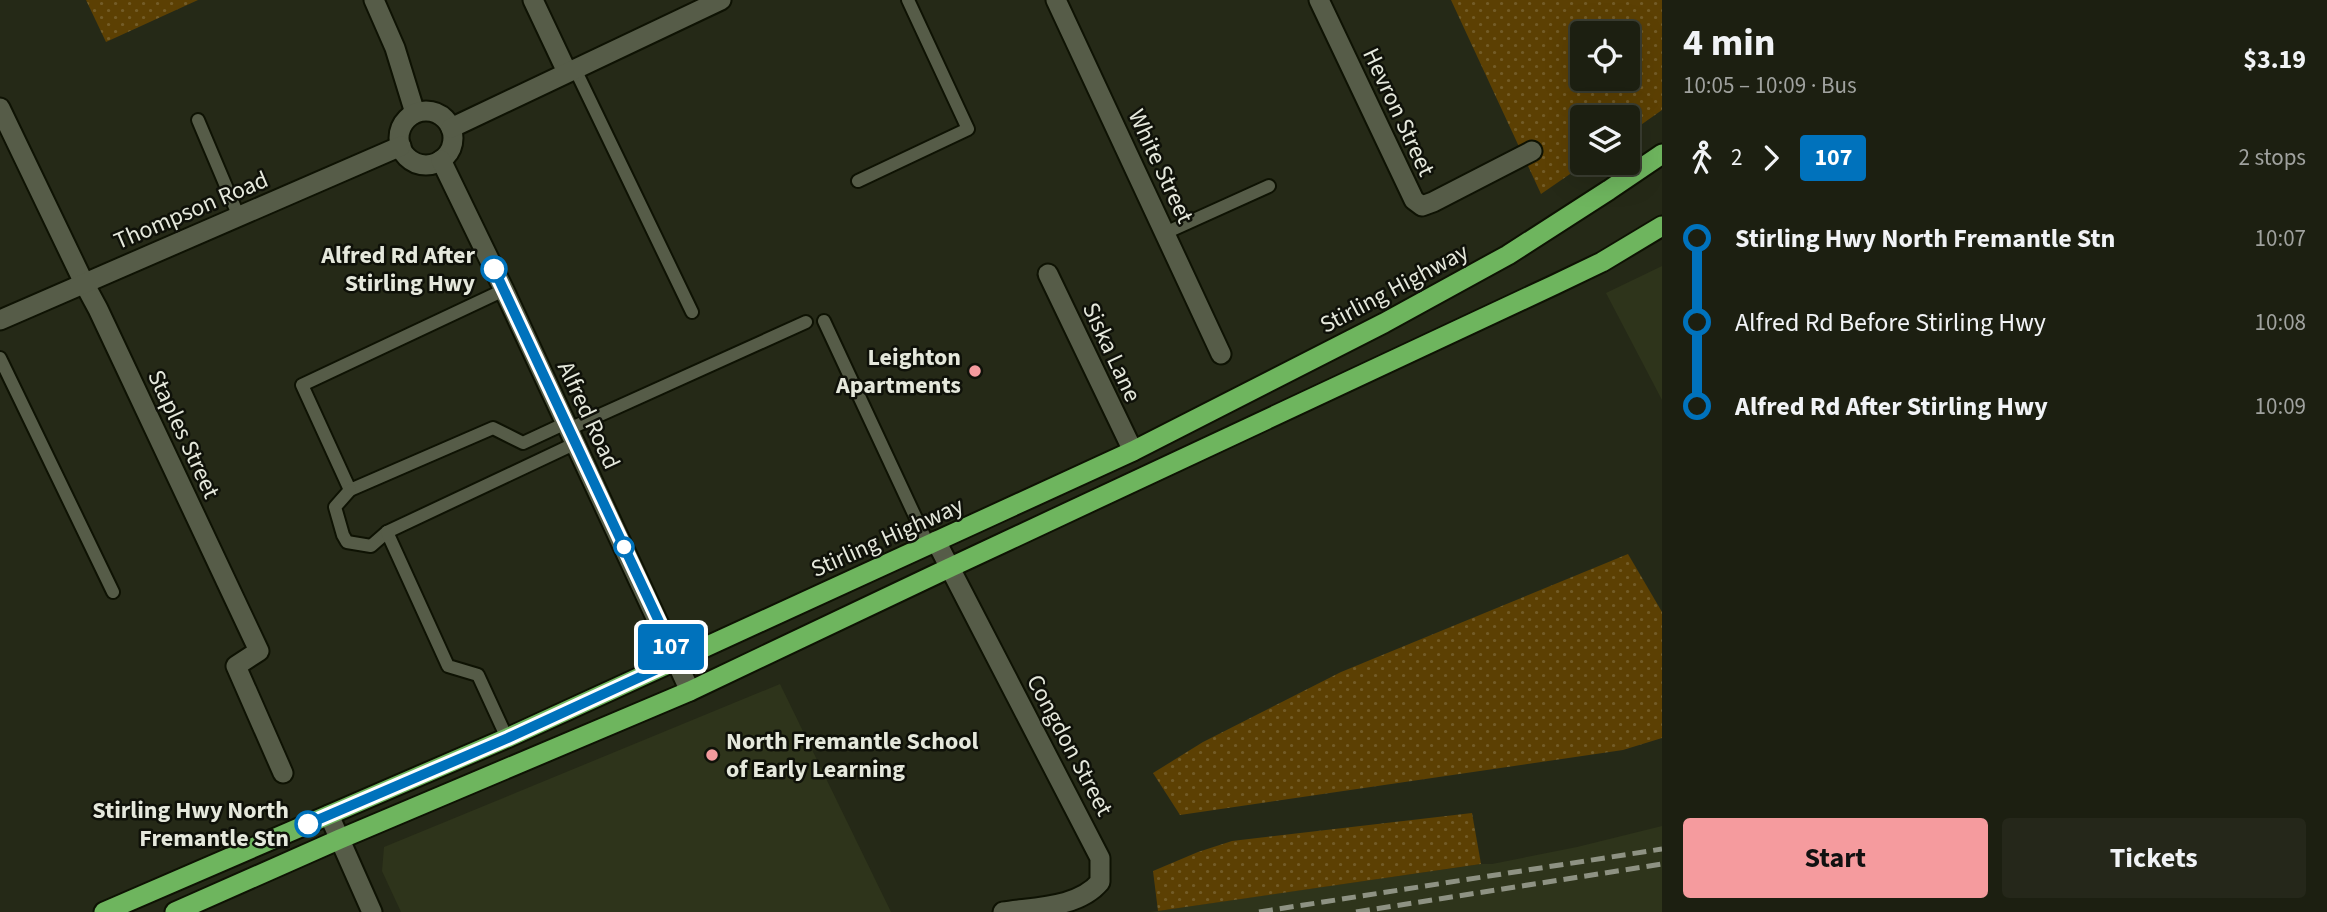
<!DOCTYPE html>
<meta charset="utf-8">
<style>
:root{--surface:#1c1f11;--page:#25271a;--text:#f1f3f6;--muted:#a0a29f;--line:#3a3d31;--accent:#f59b9e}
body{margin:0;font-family:"Source Sans 3",sans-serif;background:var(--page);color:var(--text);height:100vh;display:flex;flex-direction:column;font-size:26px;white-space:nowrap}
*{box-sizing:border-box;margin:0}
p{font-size:23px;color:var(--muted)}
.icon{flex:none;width:38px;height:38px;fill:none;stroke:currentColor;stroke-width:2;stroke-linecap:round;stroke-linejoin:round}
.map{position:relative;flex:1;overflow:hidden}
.drawer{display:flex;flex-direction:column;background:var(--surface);width:665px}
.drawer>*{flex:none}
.badge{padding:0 14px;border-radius:5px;font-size:24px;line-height:46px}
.controls{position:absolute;left:1570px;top:21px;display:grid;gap:14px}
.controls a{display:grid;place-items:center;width:70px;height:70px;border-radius:7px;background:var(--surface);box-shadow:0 7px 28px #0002,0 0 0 2px var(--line);font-size:35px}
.map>.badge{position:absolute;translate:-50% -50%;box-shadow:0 0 0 4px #fff}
.legs{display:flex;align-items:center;gap:10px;height:77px;padding:0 21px;font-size:23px}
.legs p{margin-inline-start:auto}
.overview{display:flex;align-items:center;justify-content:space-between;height:119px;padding:0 21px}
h1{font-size:38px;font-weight:700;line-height:52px}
.cta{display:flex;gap:14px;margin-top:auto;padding:14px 21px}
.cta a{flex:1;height:80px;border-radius:7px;background:var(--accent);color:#111;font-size:28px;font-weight:700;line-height:80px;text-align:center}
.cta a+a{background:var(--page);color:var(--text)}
ul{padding:0 21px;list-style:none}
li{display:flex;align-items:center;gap:24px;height:84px;font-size:26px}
li i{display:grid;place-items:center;width:10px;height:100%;margin:0 9px;background:currentColor}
li i::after{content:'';width:18px;height:18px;margin:-9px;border:5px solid;border-radius:50%;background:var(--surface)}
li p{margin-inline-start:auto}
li:first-child i{background:linear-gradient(#0000 50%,currentColor 0)}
li:last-child i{background:linear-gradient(currentColor 50%,#0000 0)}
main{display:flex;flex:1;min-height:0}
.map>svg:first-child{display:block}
.built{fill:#2e341b}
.grass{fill:url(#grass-dots);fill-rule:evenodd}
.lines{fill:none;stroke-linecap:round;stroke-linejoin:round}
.service-casing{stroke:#0e1203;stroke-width:16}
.minor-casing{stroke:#0e1203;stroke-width:23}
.trunk-casing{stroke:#0e1203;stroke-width:23}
.service{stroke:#565c48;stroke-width:12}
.minor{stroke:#565c48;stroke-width:19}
.trunk{stroke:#6eb55e;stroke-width:19}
.rail{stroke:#8e9283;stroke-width:5;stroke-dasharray:14 7;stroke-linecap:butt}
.line-1-casing{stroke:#fff;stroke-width:16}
.line-1{stroke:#0072bc;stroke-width:10}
.stop-1-dot{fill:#fff;stroke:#0072bc;stroke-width:3.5}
.poi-dot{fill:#f59b9e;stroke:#0f1109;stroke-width:2.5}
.labels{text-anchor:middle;stroke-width:5;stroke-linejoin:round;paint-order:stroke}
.street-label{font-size:24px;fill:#e5e8dc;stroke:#0f1109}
.stop-label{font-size:24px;font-weight:bold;fill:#e5e8dc;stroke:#0f1109;text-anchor:end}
.poi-label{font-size:24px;font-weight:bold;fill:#e5e8dc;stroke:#0f1109;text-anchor:end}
</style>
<main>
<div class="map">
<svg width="1662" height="912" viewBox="0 0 1662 912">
<defs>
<pattern id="grass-dots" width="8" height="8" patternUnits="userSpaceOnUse" patternTransform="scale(1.75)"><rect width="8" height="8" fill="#5c4003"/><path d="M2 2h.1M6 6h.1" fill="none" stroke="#735c27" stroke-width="1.8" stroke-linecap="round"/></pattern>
</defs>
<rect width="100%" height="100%" fill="#252917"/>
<g class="built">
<polygon points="1662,266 1662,400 1606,293"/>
<polygon points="780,684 891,912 401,912 382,871 384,847"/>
<polygon points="1662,826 1662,912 1150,912 1481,864 1492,864 1577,847"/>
</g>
<g class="grass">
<polygon points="86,0 198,0 106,42"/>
<path d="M 1451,0 L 1662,0 L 1662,110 L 1628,134 L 1628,117 L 1582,117 L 1582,163 L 1586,163 L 1541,194 ZM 1582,33 L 1628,33 L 1628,79 L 1582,79 Z"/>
<polygon points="1628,554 1662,612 1662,738 1623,750 1180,815 1153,773 1203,742 1341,672"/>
<polygon points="1472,813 1481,864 1158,911 1153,871 1198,852 1232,841"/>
</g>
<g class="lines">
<defs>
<g id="service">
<polyline points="575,69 692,312"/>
<polyline points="198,120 239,217"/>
<polyline points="858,181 968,129 908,0"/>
<polyline points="1165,233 1269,186"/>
<polyline points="504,290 302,385 350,490 493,428 523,443 566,423"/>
<polyline points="824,321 928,544"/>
<polyline points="0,358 113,592"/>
<polyline points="569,429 806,322"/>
<polyline points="350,490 335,507 343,535 347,542 371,546 387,532"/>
<polyline points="507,738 478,675 448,666 387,532 576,443"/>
</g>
<g id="minor">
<polyline points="374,0 395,48 415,113"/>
<polyline points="533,0 567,72"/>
<polyline points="1056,0 1221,354"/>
<polyline points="1319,0 1414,200 1422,206 1433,202 1532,151"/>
<polyline points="0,108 84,283 98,309 259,651 236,666 283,773"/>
<circle cx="426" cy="138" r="27"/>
<polyline points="451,128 721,0"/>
<polyline points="441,160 504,290 690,691"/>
<polyline points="1048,274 1133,451"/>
<polyline points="0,320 401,146"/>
<path d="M 936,541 L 1100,858 L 1100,882 C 1078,908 1035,907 1003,912"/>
<polyline points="329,815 372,912"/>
</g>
<g id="trunk">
<polyline points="104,912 507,738 1133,451 1384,323 1508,255 1609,190 1662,154"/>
<polyline points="175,912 340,839 690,691 949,568 1554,285 1602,262 1662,226"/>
</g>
</defs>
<use href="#service" class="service-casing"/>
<use href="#minor" class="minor-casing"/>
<use href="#trunk" class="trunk-casing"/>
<use href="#service" class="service"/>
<use href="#minor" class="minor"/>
<use href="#trunk" class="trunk"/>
<g class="rail">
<polyline points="1259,912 1662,849"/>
<polyline points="1356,912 1662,864"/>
</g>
</g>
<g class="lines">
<defs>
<polyline id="line-1" points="308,824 508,738 677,660 494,269"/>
</defs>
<use href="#line-1" class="line-1-casing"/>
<use href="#line-1" class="line-1"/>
</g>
<g class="stop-1-dot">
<circle cx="494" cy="269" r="12"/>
<circle cx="624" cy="547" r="9"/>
<circle cx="308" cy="824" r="12"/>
</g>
<g class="poi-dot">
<circle cx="975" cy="371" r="7"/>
<circle cx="712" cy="755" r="7"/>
</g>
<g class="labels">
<g class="street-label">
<text transform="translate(1399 112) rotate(65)" y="8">Hevron Street</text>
<text transform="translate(1161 166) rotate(65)" y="8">White Street</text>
<text transform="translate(191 210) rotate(-23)" y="8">Thompson Road</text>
<text transform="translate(1394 288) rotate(-28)" y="8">Stirling Highway</text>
<text transform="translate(1112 352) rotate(65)" y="8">Siska Lane</text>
<text transform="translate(589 415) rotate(65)" y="8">Alfred Road</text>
<text transform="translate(184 434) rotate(65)" y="8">Staples Street</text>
<text transform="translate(887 537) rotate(-24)" y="8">Stirling Highway</text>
<text transform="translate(1070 745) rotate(62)" y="8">Congdon Street</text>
</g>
<g class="stop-label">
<text x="475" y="263">Alfred Rd After<tspan x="475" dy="28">Stirling Hwy</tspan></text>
<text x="289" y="818">Stirling Hwy North<tspan x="289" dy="28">Fremantle Stn</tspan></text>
</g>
<g class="poi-label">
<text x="961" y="365">Leighton<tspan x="961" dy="28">Apartments</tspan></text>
<text x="726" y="749" text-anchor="start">North Fremantle School<tspan x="726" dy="28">of Early Learning</tspan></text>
</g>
</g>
</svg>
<div class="controls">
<a><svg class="icon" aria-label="locate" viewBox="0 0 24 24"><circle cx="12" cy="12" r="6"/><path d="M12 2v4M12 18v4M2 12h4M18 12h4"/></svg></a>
<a><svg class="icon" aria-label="layers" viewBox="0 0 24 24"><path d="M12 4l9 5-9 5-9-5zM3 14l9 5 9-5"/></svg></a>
</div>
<b class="badge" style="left:671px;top:647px;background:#0072bc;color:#fff">107</b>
</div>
<section class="drawer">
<div class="overview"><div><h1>4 min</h1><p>10:05 – 10:09 · Bus</p></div><b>$3.19</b></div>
<div class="legs"><svg class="icon" aria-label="walk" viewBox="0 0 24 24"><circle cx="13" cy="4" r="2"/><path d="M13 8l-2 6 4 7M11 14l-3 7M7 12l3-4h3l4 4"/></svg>2<svg class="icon" aria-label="forward" viewBox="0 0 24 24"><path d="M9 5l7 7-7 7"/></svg><b class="badge" style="background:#0072bc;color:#fff">107</b><p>2 stops</p></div>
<ul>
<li><i style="color:#0072bc"></i><b>Stirling Hwy North Fremantle Stn</b><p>10:07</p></li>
<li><i style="color:#0072bc"></i><span>Alfred Rd Before Stirling Hwy</span><p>10:08</p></li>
<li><i style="color:#0072bc"></i><b>Alfred Rd After Stirling Hwy</b><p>10:09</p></li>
</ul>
<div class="cta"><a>Start</a><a>Tickets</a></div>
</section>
</main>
